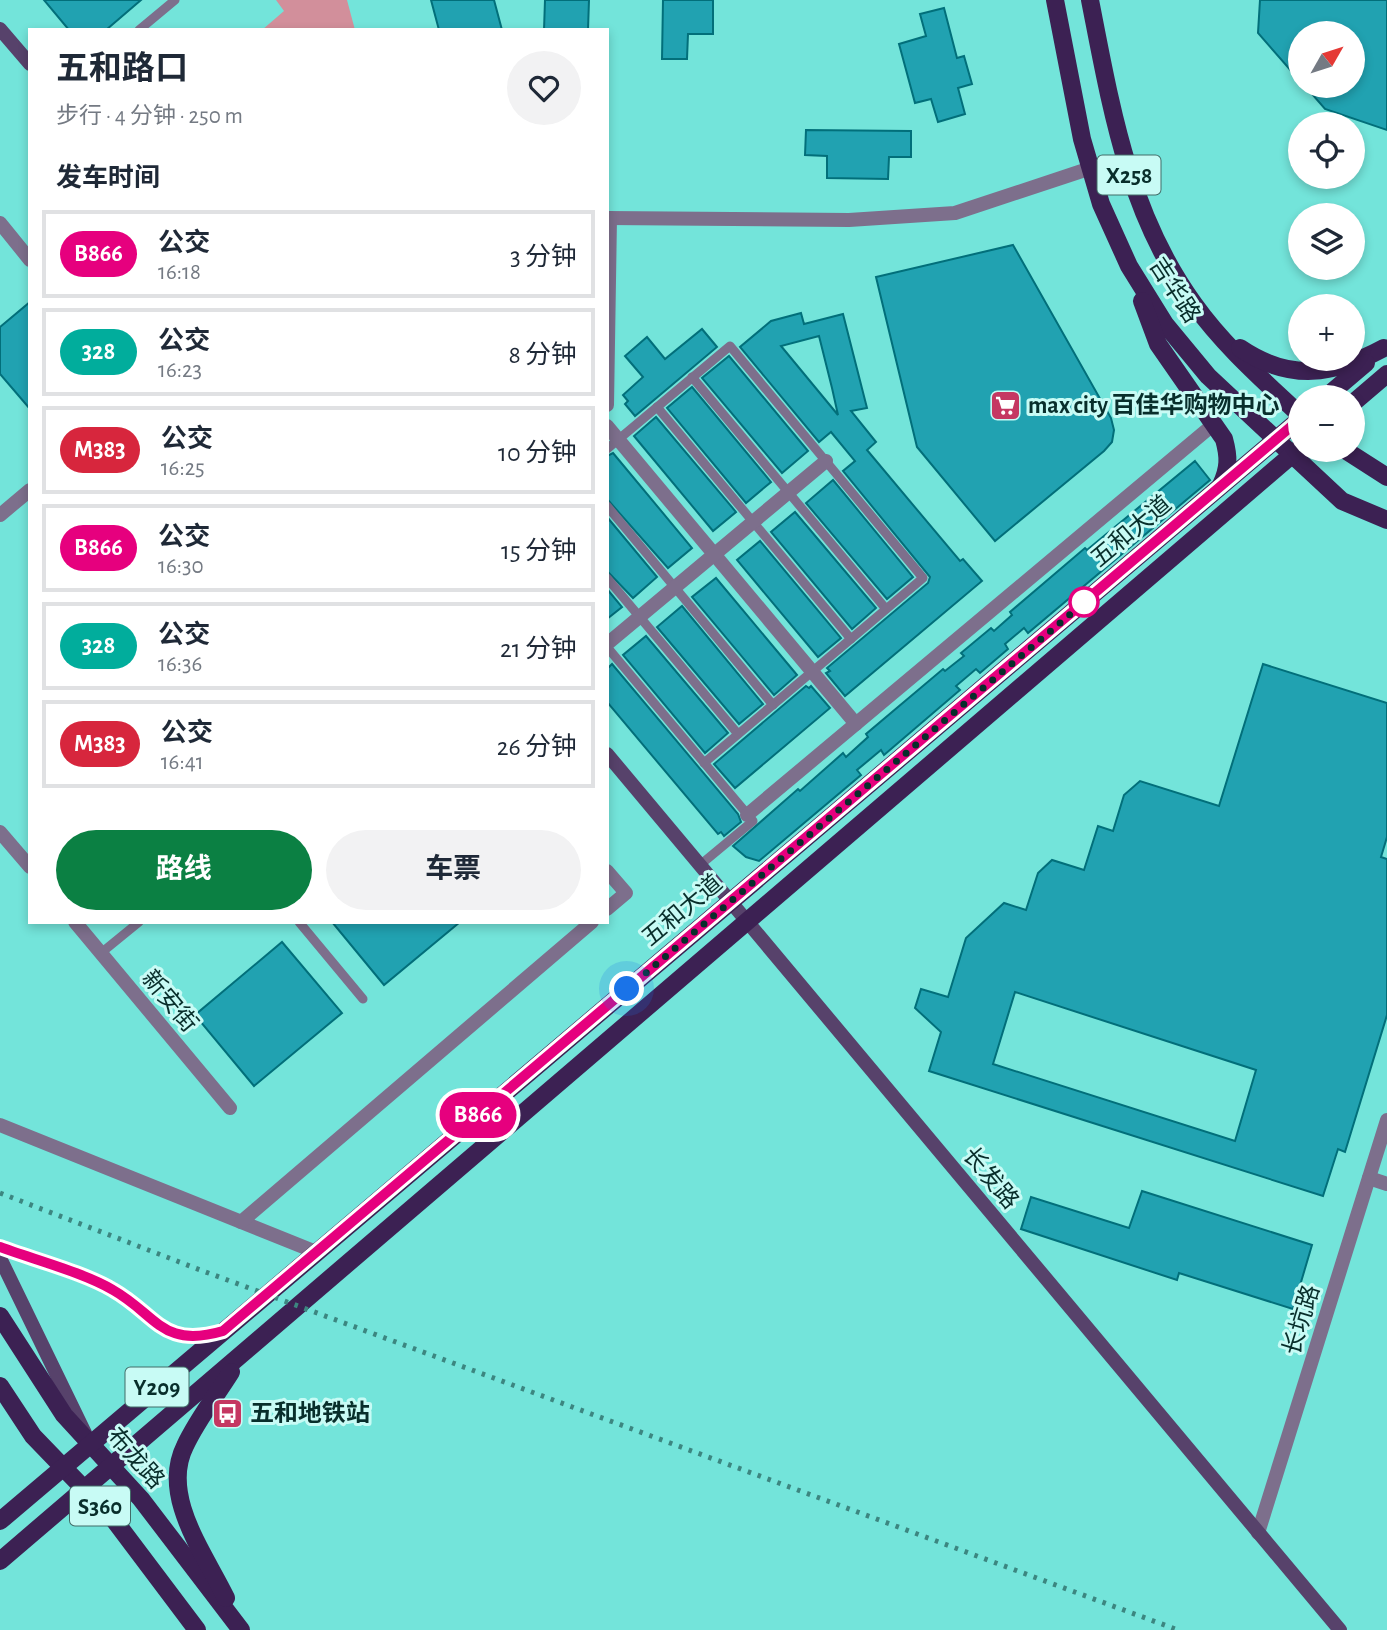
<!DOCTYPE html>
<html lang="zh">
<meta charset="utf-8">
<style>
:root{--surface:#fff;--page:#f2f2f3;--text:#1f2937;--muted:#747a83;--line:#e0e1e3;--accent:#0b8043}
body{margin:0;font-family:"Alegreya Sans","Noto Sans SC",sans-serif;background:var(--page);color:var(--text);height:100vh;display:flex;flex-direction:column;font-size:26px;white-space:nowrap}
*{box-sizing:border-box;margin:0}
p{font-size:23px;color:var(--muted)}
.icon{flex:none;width:38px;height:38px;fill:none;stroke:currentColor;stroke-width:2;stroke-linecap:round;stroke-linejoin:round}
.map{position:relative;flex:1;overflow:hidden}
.sheet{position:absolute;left:28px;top:28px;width:581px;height:896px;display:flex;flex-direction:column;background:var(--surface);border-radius:0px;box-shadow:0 4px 10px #0003}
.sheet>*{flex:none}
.badge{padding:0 14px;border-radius:23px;font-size:24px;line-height:46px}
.needle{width:46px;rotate:51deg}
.controls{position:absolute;left:1288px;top:21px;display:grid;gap:14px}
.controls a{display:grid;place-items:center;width:77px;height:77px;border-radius:50%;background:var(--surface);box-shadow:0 4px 10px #0003;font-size:35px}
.you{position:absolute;width:35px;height:35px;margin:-18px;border:5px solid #fff;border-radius:50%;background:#1a73e8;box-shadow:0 0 0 10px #1a73e833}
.map>.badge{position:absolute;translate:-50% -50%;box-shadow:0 0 0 4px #fff}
h2{padding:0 28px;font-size:26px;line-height:63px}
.round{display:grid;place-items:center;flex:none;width:74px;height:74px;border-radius:37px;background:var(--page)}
.summary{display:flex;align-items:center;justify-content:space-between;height:119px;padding:0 28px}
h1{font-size:33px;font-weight:700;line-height:52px}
.primary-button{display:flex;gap:14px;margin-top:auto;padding:14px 28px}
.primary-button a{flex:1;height:80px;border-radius:42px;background:var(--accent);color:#fff;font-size:28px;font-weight:700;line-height:80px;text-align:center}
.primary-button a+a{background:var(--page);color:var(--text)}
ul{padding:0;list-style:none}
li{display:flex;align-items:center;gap:21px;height:88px;margin:0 14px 10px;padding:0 14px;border:4px solid var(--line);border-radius:0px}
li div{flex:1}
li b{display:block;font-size:26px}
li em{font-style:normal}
li .badge{min-width:77px;font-weight:700;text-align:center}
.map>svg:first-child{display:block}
.green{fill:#d28f9b}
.building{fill:#21a2b1;stroke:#026f7a;stroke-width:2;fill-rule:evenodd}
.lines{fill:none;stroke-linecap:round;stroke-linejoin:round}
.lane{stroke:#7d6f8c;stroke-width:9}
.street{stroke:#7d6f8c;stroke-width:14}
.secondary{stroke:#57426b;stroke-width:14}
.primary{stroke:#3c2153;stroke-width:18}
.rail{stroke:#3c8680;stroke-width:5;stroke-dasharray:3.5 7;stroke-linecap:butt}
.line-casing{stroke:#fff;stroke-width:16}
.line{stroke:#e6007e;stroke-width:10}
.walk{stroke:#082e2b;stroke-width:7;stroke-dasharray:0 12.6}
.stop-dot{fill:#fff;stroke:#e6007e;stroke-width:3.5}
.labels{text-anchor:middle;stroke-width:6;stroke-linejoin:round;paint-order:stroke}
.shield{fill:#c8fbf5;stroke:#426c68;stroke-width:2}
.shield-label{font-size:23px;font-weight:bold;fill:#082e2b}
.street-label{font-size:24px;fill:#082e2b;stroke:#c8fbf5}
.poi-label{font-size:24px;font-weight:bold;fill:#082e2b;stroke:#c8fbf5;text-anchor:start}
</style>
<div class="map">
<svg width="1387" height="1630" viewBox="0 0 1387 1630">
<rect width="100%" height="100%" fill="#73e4da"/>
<polygon class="green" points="276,0 347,0 355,30 262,30 284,11"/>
<g class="building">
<polygon points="44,0 141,0 106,30 69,30"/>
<polygon points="431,0 494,0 502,30 439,30"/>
<polygon points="545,0 589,0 588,30 544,30"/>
<polygon points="663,0 713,0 713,34 688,34 687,59 662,59"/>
<polygon points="1260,0 1387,0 1387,130 1325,109 1305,86 1353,86 1353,33 1300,33 1300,81 1258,33"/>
<polygon points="944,8 957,58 964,56 972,84 958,88 965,114 938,122 931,99 915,103 899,44 926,36 920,14"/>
<polygon points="806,130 911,131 911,157 889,157 888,179 827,178 827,156 805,155"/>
<polygon points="1013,245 1111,418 1114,430 1112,442 1104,451 995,541 917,447 876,277"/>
<polygon points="30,302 30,409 0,374 0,327"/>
<path d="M 801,313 L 804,324 L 843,314 L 867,408 L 851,411 L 876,442 L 867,450 L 960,561 L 963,559 L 982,581 L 845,696 L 826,673 L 830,671 L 827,668 L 928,583 L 930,577 L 843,471 L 855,461 L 831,432 L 819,442 L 740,347 L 771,321 ZM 819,336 L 832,388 L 838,415 L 781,346 Z"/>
<polygon points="702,329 717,347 635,416 625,404 628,401 623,395 643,377 625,356 647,337 665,359"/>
<polygon points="729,356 808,451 782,473 702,378"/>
<polygon points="692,387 771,482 746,503 667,408"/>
<polygon points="656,417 736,512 713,531 634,436"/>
<polygon points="613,453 692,548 668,568 607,499 607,456"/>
<polygon points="1195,461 1210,480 1028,633 1024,628 1005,644 1008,649 980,673 976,669 956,686 960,690 884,755 881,750 857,770 861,775 759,861 746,857 733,846 798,789 800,791 843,753 846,757 868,737 866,734 943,669 945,671 964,656 961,653 991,628 994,631 1012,615 1010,612 1085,548 1087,550"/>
<polygon points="833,480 913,577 887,599 806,503"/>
<polygon points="795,512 876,608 852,629 771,532"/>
<polygon points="607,517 657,577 633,598 607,571"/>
<polygon points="760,541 841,638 818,657 737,560"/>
<polygon points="716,578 797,675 774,695 692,597"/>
<polygon points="607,589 622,607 607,619"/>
<polygon points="682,606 763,704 739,724 657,627"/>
<polygon points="646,636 728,733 705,753 623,655"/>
<polygon points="612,664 738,814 741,822 724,836 721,832 718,834 607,702 607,669"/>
<path d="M 1263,664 L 1387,703 L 1387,837 L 1381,857 L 1387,859 L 1387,1015 L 1345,1152 L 1338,1149 L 1323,1196 L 929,1071 L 941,1032 L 915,1008 L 921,989 L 948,997 L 966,938 L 1004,903 L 1026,910 L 1038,873 L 1052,860 L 1084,870 L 1098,826 L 1113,831 L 1124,795 L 1140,781 L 1219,806 ZM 1015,992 L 1256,1070 L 1235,1141 L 993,1064 Z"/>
<polygon points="806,686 809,688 811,686 830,708 735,788 714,764"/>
<polygon points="332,922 460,922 384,985"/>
<polygon points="282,942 342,1013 254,1086 195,1015"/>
<polygon points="1142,1191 1312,1245 1293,1309 1179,1273 1177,1280 1021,1229 1031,1197 1129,1228"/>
</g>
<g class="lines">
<g class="lane">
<polyline points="139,30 175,0"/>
<polyline points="692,377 886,609"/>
<polyline points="657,407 851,639"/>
<polyline points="607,449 730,346 923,578 704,763"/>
<polyline points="607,506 773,705"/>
<polyline points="607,578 738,734"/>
<polyline points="607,647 753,821 700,865"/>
<polyline points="299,922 363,999"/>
<polyline points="101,953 139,922"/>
</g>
<g class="street">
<polyline points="607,218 849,220 955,213 1091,168"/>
<polyline points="0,223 30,260"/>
<polyline points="607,405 610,218"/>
<polyline points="607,426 856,724"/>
<polyline points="0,515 30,490"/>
<polyline points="607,644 826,461"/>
<polyline points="747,815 1214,424"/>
<polyline points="0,832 30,867"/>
<polyline points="607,871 626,893 607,909"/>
<polyline points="75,922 230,1108"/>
<polyline points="0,1125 316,1252"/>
<polyline points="1369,1178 1387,1184"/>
<polyline points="241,1222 592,922"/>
<polyline points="1258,1533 1387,1120"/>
</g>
<g class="secondary">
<polyline points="0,29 30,64"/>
<polyline points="607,754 1340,1630"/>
<path d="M 0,1247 C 35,1260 80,1272 112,1289 C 155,1313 161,1349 222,1332"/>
<polyline points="0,1258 85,1433"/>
</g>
<g class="primary">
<polyline points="1055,0 1082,139 1101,204 1129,266 1165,324 1208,376 1342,501 1387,520"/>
<path d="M 1090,0 C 1111,107 1128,213 1194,304 C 1224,346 1263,380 1300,415"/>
<path d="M 1142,301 L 1158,344 L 1224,439 C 1229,457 1229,468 1221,485"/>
<path d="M 1240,348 C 1290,382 1334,375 1384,348"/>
<polyline points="1326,397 1366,363"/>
<polyline points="1353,403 1387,374"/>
<polyline points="1345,450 1387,477"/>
<polyline points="0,1316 64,1415 141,1499 241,1630"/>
<polyline points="0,1386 33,1436 115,1521 197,1630"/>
<polyline points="0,1521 1300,419"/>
<polyline points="0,1561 1300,448"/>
<path d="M 226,1598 C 205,1554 160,1496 185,1446 C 197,1420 216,1396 231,1372"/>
</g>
<polyline class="rail" points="0,1193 203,1271 1178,1630"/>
</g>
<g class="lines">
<defs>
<path id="line" d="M 0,1247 C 32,1259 85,1273 113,1290 C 157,1315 162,1349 223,1331 L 1300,419"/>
</defs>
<use href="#line" class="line-casing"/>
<use href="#line" class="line"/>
<polyline class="walk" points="627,989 1092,596 1084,602"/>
</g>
<defs>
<symbol id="supermarket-square" viewBox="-11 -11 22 22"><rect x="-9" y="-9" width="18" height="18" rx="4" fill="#c53762" stroke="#c8fbf5"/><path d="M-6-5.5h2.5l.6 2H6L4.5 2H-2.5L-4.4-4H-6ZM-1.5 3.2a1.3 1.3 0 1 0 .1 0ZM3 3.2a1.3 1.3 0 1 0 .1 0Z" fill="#fff"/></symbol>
<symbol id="bus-square" viewBox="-11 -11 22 22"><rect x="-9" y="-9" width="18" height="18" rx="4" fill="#c53762" stroke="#c8fbf5"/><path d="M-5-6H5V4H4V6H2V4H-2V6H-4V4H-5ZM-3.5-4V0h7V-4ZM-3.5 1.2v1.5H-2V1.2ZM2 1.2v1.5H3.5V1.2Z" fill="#fff"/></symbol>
</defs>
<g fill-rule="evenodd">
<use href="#supermarket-square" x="988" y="388" width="35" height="35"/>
<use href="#bus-square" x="210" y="1396" width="35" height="35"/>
</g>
<circle class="stop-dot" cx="1084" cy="602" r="14"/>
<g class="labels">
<g class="shield">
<rect x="1097.5" y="155.5" width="63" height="39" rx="5"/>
<rect x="125.5" y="1367.5" width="63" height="39" rx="5"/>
<rect x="70" y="1486.5" width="60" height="39" rx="5"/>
</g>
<g class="shield-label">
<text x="1129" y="183">X258</text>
<text x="157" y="1395">Y209</text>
<text x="100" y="1514">S360</text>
</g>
<g class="street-label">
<text transform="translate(1175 290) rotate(57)" y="8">吉华路</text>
<text transform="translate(1131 531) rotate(-40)" y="8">五和大道</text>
<text transform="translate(682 910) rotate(-40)" y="8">五和大道</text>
<text transform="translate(170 1001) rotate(50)" y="8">新安街</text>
<text transform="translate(991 1178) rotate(50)" y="8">长发路</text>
<text transform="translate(1301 1320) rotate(-73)" y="8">长坑路</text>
<text transform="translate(136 1458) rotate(48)" y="8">布龙路</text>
</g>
<g class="poi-label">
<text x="1028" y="413">max city 百佳华购物中心</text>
<text x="250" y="1421">五和地铁站</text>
</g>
</g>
</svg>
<div class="controls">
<a><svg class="needle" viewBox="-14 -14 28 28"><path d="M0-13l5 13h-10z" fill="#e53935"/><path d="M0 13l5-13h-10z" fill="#747a83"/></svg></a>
<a><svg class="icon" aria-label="locate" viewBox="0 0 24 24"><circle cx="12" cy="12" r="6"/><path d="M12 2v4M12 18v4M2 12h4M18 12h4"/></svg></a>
<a><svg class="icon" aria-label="layers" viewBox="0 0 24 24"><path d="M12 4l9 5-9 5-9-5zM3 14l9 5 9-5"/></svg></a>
<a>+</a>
<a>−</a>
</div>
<div class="you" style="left:627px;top:989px"></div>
<b class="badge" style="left:478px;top:1115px;background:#e6007e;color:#fff">B866</b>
<section class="sheet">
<div class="summary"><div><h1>五和路口</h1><p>步行 · 4 分钟 · 250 m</p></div><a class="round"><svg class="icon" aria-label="heart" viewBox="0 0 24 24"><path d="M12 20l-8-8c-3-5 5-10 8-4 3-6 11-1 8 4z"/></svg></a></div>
<h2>发车时间</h2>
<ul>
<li><span class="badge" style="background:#e6007e;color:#fff">B866</span><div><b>公交</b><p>16:18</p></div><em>3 分钟</em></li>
<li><span class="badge" style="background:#01ad9c;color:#fff">328</span><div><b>公交</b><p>16:23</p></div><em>8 分钟</em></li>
<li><span class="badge" style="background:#d7263d;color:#fff">M383</span><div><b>公交</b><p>16:25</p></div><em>10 分钟</em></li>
<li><span class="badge" style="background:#e6007e;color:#fff">B866</span><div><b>公交</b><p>16:30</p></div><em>15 分钟</em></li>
<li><span class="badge" style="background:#01ad9c;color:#fff">328</span><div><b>公交</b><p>16:36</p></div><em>21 分钟</em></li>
<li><span class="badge" style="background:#d7263d;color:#fff">M383</span><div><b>公交</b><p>16:41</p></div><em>26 分钟</em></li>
</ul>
<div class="primary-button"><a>路线</a><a>车票</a></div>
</section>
</div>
